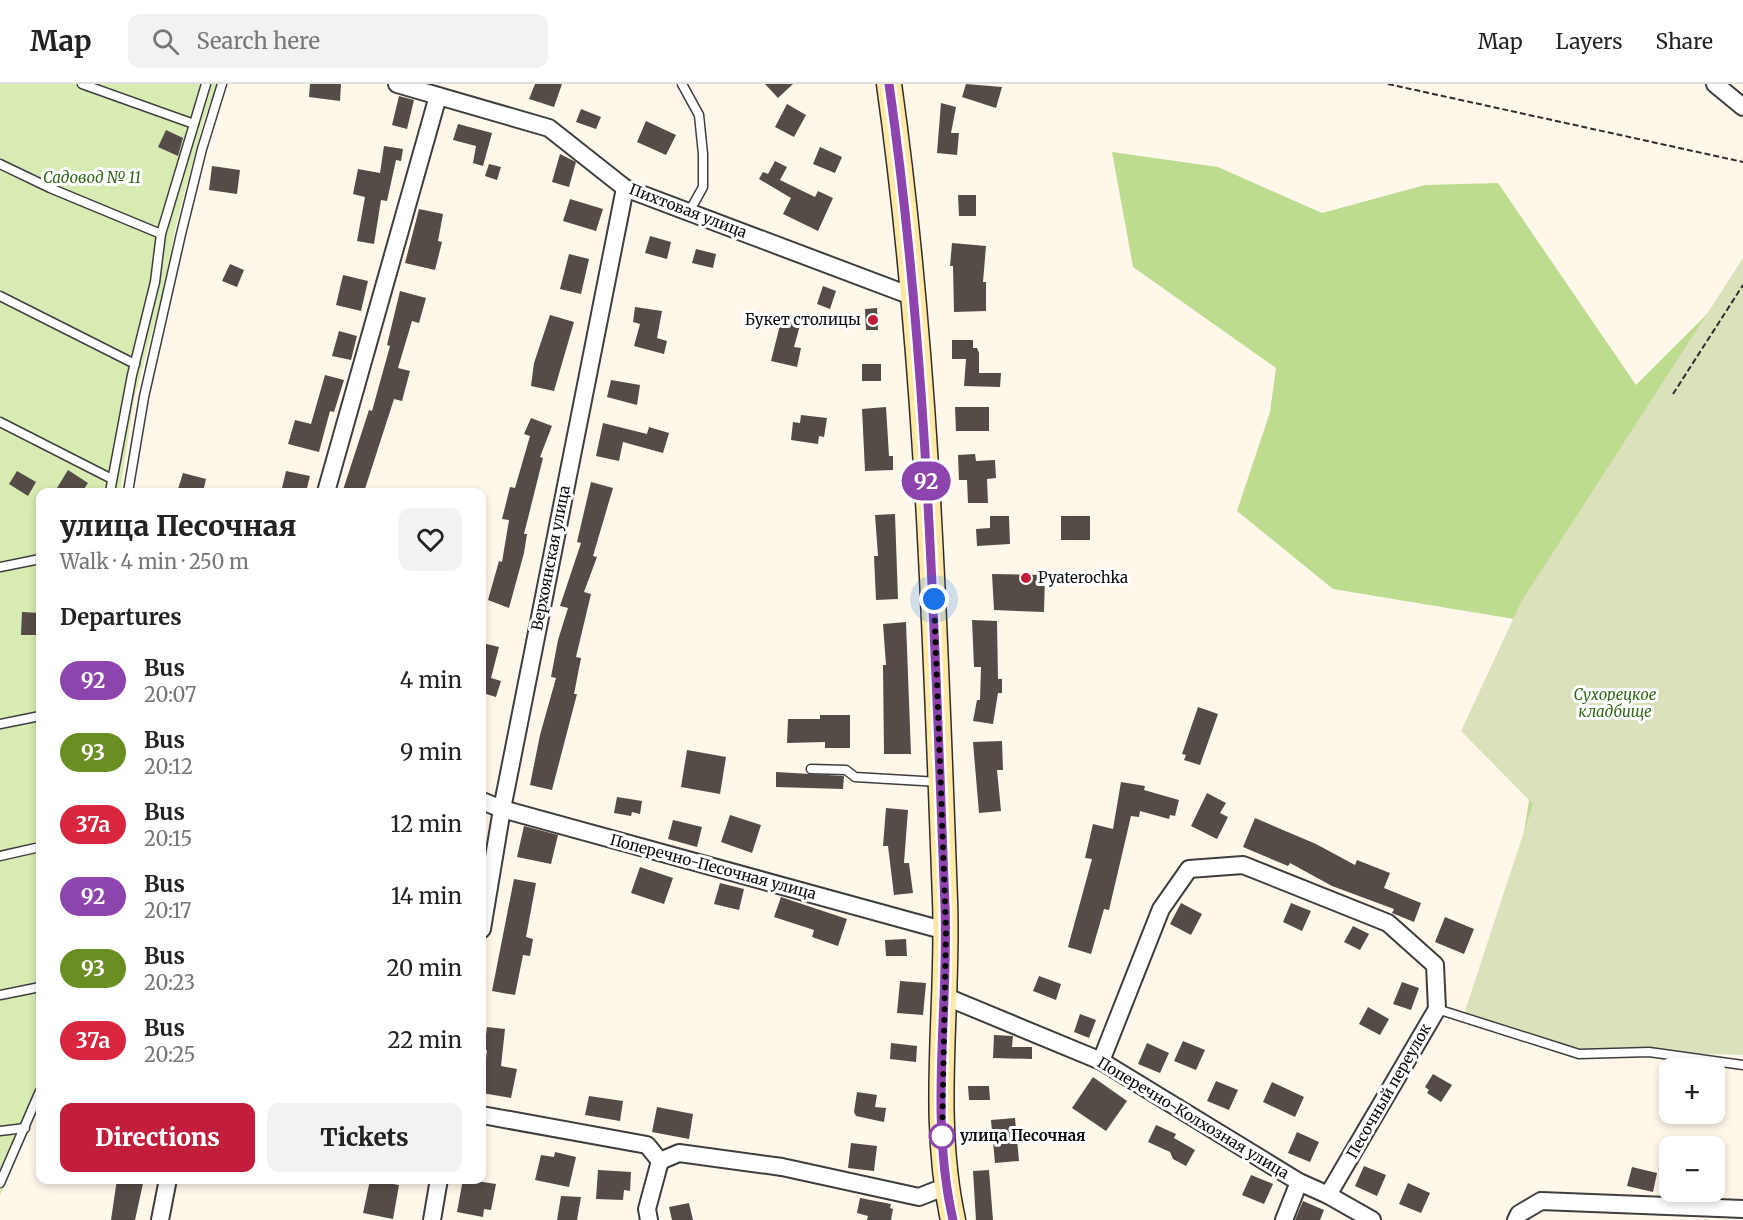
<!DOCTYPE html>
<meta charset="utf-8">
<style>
:root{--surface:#fff;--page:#f2f2f2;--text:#222;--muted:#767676;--line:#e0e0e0;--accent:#c21d3a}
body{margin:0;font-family:Merriweather,serif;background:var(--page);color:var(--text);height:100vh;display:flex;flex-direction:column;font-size:22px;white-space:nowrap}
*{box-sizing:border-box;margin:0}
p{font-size:20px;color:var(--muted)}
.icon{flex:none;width:33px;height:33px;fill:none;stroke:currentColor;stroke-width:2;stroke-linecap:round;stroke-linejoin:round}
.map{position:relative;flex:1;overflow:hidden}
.sheet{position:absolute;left:36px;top:404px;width:450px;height:696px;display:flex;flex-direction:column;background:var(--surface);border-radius:12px;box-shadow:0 3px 9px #0003}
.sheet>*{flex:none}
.badge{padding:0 12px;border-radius:20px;font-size:21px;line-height:39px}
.controls{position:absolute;left:1659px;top:974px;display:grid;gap:12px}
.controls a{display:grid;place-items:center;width:66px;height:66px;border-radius:12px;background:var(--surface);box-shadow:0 3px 9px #0003;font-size:30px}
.you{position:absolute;width:30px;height:30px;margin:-15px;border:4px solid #fff;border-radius:50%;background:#1a73e8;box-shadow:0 0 0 9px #1a73e833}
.map>.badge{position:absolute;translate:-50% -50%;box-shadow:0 0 0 3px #fff}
h2{padding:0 24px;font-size:22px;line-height:54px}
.round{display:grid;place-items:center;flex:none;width:63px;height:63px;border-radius:12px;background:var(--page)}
.headline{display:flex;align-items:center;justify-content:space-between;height:102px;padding:0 24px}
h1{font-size:28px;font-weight:800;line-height:45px}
.primary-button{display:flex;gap:12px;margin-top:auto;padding:12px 24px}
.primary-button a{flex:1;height:69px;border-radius:12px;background:var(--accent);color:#fff;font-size:24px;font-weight:800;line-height:69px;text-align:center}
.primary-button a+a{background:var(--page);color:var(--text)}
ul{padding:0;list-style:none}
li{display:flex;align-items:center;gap:18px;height:72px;padding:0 24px}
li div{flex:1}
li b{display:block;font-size:22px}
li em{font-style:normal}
li .badge{min-width:66px;font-weight:700;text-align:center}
header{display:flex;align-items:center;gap:36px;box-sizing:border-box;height:84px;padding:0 30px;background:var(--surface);border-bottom:2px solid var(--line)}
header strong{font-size:28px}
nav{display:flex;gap:33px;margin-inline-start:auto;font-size:21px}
.search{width:420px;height:54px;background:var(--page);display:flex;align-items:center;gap:15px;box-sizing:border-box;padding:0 21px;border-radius:12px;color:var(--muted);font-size:22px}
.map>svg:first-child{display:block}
.green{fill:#d7ebb2}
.forest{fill:#bddc90}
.cemetery{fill:#dae1bb}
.building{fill:#554b47}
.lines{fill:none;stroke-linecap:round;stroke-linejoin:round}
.lane-casing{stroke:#3e3e3e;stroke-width:11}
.street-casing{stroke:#3e3e3e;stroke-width:20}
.secondary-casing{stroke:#2d2d2d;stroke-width:27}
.path{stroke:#2d2d2d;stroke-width:2;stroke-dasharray:6 3;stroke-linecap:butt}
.lane{stroke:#fff;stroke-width:8}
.street{stroke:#fff;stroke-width:16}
.secondary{stroke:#ffe9a5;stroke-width:24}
.line-casing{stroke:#fff;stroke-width:14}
.line{stroke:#8e44ad;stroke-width:9}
.walk{stroke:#0b0b0b;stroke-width:6;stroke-dasharray:0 10.8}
.poi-dot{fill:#c21d3a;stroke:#fff;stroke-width:2}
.stop-dot{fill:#fff;stroke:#8e44ad;stroke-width:3}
.labels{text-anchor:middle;stroke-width:6;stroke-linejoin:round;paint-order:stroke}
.park-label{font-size:15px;font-style:italic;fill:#336619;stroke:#fff}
.street-label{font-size:15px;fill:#0b0b0b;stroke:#fff}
.poi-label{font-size:15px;fill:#0b0b0b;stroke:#fff;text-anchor:end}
.stop-label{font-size:15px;font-weight:bold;fill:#0b0b0b;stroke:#fff;text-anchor:start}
</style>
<header>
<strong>Map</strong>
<div class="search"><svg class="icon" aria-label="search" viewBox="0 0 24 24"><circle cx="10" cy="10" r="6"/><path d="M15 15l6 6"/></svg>Search here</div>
<nav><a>Map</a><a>Layers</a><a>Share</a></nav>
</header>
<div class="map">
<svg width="1743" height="1136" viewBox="0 0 1743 1136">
<rect width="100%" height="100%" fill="#fff8ea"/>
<polygon class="green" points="0,0 217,0 203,39 176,141 162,211 134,315 120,408 40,408 40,1020 0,1112"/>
<polygon class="forest" points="1112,68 1218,83 1322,129 1425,101 1498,99 1636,301 1743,194 1516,800 1556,542 1333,505 1237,427 1270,328 1276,284 1133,183"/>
<polygon class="cemetery" points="1743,174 1743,971 1577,966 1464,930 1533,720 1461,647 1521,518"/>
<g class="building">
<polygon points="310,0 341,0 340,17 309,13"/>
<polygon points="535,0 562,0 554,23 529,15"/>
<polygon points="765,0 793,0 778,14"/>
<polygon points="966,0 1002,3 996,24 962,13"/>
<polygon points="399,12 414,16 407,45 392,41"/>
<polygon points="941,19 956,23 951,49 959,49 957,71 937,69"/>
<polygon points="787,20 806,31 794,53 775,43"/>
<polygon points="581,25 601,33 596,45 576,38"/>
<polygon points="646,37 676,51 666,71 637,58"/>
<polygon points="458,40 492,49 483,82 473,79 476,62 453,56"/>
<polygon points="166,46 183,54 178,72 158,63"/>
<polygon points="384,62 403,65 401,77 396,76 387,117 381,116 374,160 357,157 365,113 353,110 358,85 380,89"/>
<polygon points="820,63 842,73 835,89 813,80"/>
<polygon points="560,70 576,78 569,103 552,98"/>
<polygon points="775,77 787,83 780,96 815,113 818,107 833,114 818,147 783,130 791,114 759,95 763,88 768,90"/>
<polygon points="489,80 501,83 497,96 485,92"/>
<polygon points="212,82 240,86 237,110 209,106"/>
<polygon points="958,111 976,111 976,132 959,132"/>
<polygon points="570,115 603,125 596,147 563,137"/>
<polygon points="419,125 443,130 438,157 442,158 435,186 405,179"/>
<polygon points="650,152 671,158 667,175 645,169"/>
<polygon points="952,159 986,162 983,198 986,198 986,227 954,228 953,182 950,182"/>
<polygon points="696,165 716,170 713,184 692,179"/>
<polygon points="569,170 589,175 581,210 560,205"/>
<polygon points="230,180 244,186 237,203 222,197"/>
<polygon points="343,191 368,197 361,227 336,221"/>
<polygon points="823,202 836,207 830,225 817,220"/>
<polygon points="400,207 426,214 419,239 412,237 398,284 410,287 402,317 394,315 364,408 351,408 343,406 369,326 372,327 390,262 387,261"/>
<polygon points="635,223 662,227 657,254 667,257 664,270 634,262 640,240 633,238"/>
<polygon points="877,224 878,246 866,246 865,225"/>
<polygon points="783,229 802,234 794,263 801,264 797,283 771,277"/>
<polygon points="550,231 574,238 554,307 531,302 534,279"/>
<polygon points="339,247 357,252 351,276 332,272"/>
<polygon points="952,256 973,256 973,264 977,264 979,269 979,289 1001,289 1000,303 964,302 966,275 952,275"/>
<rect x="862" y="280" width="19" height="17"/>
<polygon points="325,291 344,296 334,328 330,327 319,368 288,360 295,336 311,340"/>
<polygon points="611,296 640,301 637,321 607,313"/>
<polygon points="886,323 889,372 893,372 893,386 865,387 862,325"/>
<polygon points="955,323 989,323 989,347 956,347"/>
<polygon points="801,331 827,334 824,353 819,352 818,360 791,356 793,338 800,339"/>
<polygon points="531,334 552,342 540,373 543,374 524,450 527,450 524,469 509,524 488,516 499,477 502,478 509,436 502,435 510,403 515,404 530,352 524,350"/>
<polygon points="603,339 647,350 649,343 669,349 663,369 623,358 619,377 596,372"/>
<polygon points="975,370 976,377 995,376 996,394 987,395 988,419 968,419 967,396 959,396 958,371"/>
<polygon points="68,386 88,399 82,408 63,408 57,404"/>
<polygon points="17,387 36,398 28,412 9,400"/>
<polygon points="286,387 310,392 306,408 282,404"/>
<polygon points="183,389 206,395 203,408 177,408"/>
<polygon points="591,398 613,404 593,472 597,473 584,508 591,510 576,573 581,574 574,610 577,610 552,706 530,701 540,651 556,594 551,593 558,556 568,524 560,522 581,459 577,458"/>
<polygon points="895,430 898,515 876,516 874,472 878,472 875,431"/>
<polygon points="990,432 1009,432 1010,460 977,462 976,445 990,444"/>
<rect x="1061" y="432" width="29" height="24"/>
<polygon points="992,490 1045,491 1044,528 994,526"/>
<polygon points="22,528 40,529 40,551 21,551"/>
<polygon points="972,536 997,537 998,595 1002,595 1002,609 998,609 993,640 973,637 977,616 980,616 981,583 974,583"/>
<polygon points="906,538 911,670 884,670 883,581 886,581 883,540"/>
<polygon points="482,559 499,563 491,594 501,597 496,613 486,610 485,614 482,613"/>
<polygon points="1198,623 1218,630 1200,681 1184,676 1186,671 1182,670"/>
<polygon points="820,631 850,631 850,664 825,664 825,658 787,659 788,635 820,635"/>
<polygon points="1002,657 1003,686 997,686 1001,727 979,729 973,658"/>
<polygon points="687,666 726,673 720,710 681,703"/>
<polygon points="776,688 844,692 843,705 776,703"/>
<polygon points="1121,698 1145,702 1144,706 1179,716 1175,732 1170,731 1169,735 1140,727 1139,733 1131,732 1109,826 1104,825 1091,870 1068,863 1092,775 1085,774 1093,740 1113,745"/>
<polygon points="1207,709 1226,719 1220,729 1228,733 1217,755 1191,742"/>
<polygon points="617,713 642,717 640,730 632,728 631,732 614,729"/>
<polygon points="886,724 908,726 904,779 909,779 913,809 894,811 888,762 883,762"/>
<polygon points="730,731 761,741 752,769 721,758"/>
<polygon points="1255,734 1316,760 1355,781 1357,776 1390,789 1384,804 1421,819 1414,838 1392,829 1394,825 1332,802 1290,779 1288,782 1243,763"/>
<polygon points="673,736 702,743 697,763 668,755"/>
<polygon points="524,742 558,751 551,780 517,773"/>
<polygon points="640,783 673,794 664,820 631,809"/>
<polygon points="514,795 536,799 526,853 533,855 530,872 523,871 515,911 492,907"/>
<polygon points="720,799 744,805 739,826 714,820"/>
<polygon points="781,813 847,835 838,862 812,853 814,846 774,833"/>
<polygon points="1181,819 1202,830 1191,851 1170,840"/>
<polygon points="1291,819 1311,827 1302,847 1283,838"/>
<polygon points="1445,833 1474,845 1464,870 1435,858"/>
<polygon points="1353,842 1369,850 1360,866 1344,858"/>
<polygon points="906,855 907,872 886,872 885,856"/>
<polygon points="1039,892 1061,900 1056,916 1033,907"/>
<polygon points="900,897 926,899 923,931 897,929"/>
<polygon points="1402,898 1419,904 1411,926 1393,920"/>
<polygon points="1368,923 1389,935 1380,951 1359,940"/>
<polygon points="1080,930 1096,936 1089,954 1074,948"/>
<polygon points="487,943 505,945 501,982 517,985 511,1014 482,1009 487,966 484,966"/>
<polygon points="994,951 1013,952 1012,963 1032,963 1032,975 993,974"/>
<polygon points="1183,957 1205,966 1196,986 1174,977"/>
<polygon points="891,959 917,962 916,978 890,975"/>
<polygon points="1147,959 1169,969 1160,989 1138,980"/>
<polygon points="1433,990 1452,1001 1441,1018 1427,1009 1429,1006 1425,1003"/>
<polygon points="1093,993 1127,1017 1106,1047 1072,1024"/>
<polygon points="1216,997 1238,1006 1229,1026 1207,1017"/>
<polygon points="1272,998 1304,1013 1295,1033 1263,1018"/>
<polygon points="968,1002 989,1002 990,1016 969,1016"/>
<polygon points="857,1008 877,1011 875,1023 886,1024 884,1038 856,1032 854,1028"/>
<polygon points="589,1012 623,1017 620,1037 585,1031"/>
<polygon points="657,1023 693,1030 689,1055 652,1048"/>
<polygon points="1015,1034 1019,1077 995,1079 991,1036"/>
<polygon points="1156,1041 1176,1050 1174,1054 1195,1066 1186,1082 1173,1075 1170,1068 1148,1058"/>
<polygon points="1297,1048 1319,1058 1310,1078 1288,1069"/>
<polygon points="851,1059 877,1062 874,1087 848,1084"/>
<polygon points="555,1068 576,1073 569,1103 535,1096 541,1071 554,1073"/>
<polygon points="1364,1082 1386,1091 1377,1112 1355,1102"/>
<polygon points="1632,1083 1657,1089 1653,1108 1627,1102"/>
<polygon points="598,1086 631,1088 630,1107 624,1106 623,1116 596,1115"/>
<polygon points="989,1086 993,1136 976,1136 973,1087"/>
<polygon points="1251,1091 1273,1100 1264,1120 1242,1111"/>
<polygon points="117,1095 144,1095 135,1136 111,1136"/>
<polygon points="463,1095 496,1100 491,1126 484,1125 483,1133 457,1128"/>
<polygon points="370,1096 399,1101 393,1135 363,1129"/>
<polygon points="1408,1099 1430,1109 1421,1129 1399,1120"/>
<polygon points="561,1112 581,1113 577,1136 557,1136"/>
<polygon points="860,1114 891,1120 890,1124 893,1125 891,1136 867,1136 868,1132 857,1129"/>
<polygon points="1303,1117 1324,1126 1320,1136 1295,1136"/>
<polygon points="689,1119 693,1136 672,1136 669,1123"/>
</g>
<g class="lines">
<defs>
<g id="lane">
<polyline points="82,0 194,40"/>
<polyline points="682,0 699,31 703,70 703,103 689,128"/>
<polyline points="0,80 50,104 161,150"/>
<polyline points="0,212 135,280"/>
<polyline points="0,338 112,395"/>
<polyline points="110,408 132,291 155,198 161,150 206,0"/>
<polyline points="128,408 144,313 181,150 202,65 222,0"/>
<polyline points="0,483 40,475"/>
<polyline points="0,640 40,632"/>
<polyline points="811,685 846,686 855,693 939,698"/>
<polyline points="0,772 40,763"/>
<polyline points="0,911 40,903"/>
<polyline points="1437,925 1579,970 1649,968 1743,981"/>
<polyline points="0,1047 25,1044"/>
<polyline points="0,1099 40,1007"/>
</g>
<g id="street">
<polyline points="397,0 549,44 625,104 914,213"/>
<polyline points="1715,0 1743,23"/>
<polyline points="326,408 438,12"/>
<polyline points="482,717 502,725 946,847"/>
<polyline points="482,845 502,725 625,104"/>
<polyline points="944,912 1101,977 1299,1098 1328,1111 1372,1136"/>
<polyline points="1101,977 1161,825 1189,785 1243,781 1388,839 1435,881 1437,925 1328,1111"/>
<polyline points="482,1031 647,1061 660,1077 679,1069 782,1083 919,1113 947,1102"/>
<polyline points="160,1136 168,1095"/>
<polyline points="432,1136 439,1095"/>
<polyline points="649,1136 647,1125 660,1077"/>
<polyline points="1284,1136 1299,1098"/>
<polyline points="1516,1136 1519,1130 1541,1117 1743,1125"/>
</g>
<path id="secondary" d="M 889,0 C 927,270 935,544 945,816 C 949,923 930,1031 953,1136"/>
</defs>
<use href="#lane" class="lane-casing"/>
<use href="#street" class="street-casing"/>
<use href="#secondary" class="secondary-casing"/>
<g class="path">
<polyline points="1388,0 1743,78"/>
<polyline points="1673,310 1743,201"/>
</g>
<use href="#lane" class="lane"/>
<use href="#street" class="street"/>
<use href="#secondary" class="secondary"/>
</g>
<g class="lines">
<defs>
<path id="line" d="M 889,0 C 928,272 934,548 945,822 C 949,927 929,1032 953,1136"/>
</defs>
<use href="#line" class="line-casing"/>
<use href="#line" class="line"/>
<polyline class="walk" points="934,515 946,847 942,1056 942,1052"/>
</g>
<g class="poi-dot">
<circle cx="873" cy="236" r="6"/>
<circle cx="1026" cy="494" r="6"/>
</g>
<circle class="stop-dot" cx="942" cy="1052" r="12"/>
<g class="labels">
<g class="park-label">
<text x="92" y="99">Садовод № 11</text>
<text x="1615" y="616">Сухорецкое<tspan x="1615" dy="17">кладбище</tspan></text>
</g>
<g class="street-label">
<text transform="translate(688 127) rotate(21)" y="5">Пихтовая улица</text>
<text transform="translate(551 474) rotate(-79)" y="5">Верхоянская улица</text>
<text transform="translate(713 783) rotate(15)" y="5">Поперечно-Песочная улица</text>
<text transform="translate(1389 1007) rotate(-60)" y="5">Песочный переулок</text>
<text transform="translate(1193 1034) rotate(31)" y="5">Поперечно-Колхозная улица</text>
</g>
<g class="poi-label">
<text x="861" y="241">Букет столицы</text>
<text x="1038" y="499" text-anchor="start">Pyaterochka</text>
</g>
<g class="stop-label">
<text x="960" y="1057">улица Песочная</text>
</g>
</g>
</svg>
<div class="controls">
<a>+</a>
<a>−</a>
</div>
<div class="you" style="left:934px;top:515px"></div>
<b class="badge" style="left:926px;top:397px;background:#8e44ad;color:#fff">92</b>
<section class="sheet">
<div class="headline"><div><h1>улица Песочная</h1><p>Walk · 4 min · 250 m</p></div><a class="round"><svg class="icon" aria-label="heart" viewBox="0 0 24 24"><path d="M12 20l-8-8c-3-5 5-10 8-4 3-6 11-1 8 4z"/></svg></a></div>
<h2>Departures</h2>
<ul>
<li><span class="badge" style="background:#8e44ad;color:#fff">92</span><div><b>Bus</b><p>20:07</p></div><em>4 min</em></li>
<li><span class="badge" style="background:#6b8e23;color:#fff">93</span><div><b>Bus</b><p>20:12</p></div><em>9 min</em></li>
<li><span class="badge" style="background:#d7263d;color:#fff">37а</span><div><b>Bus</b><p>20:15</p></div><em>12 min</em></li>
<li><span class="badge" style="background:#8e44ad;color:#fff">92</span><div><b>Bus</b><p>20:17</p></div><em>14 min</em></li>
<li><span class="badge" style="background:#6b8e23;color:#fff">93</span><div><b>Bus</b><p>20:23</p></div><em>20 min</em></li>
<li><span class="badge" style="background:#d7263d;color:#fff">37а</span><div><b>Bus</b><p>20:25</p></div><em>22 min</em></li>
</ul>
<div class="primary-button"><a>Directions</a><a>Tickets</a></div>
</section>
</div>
